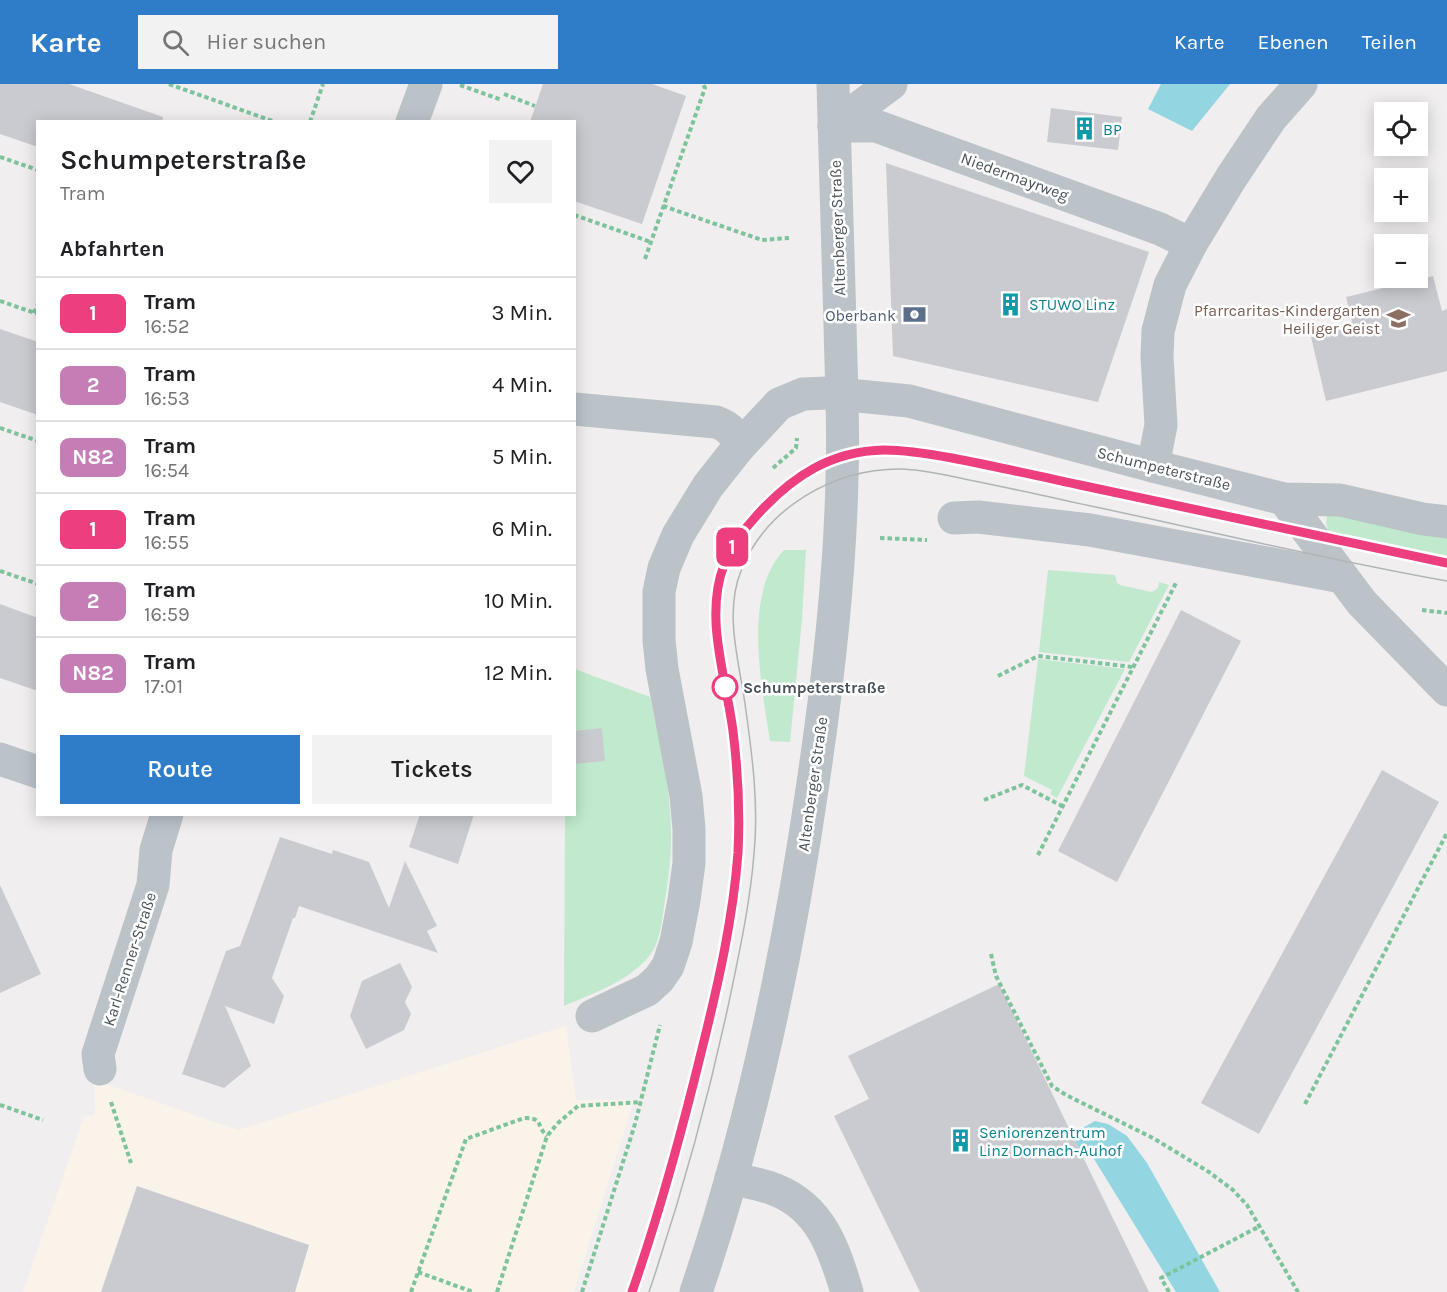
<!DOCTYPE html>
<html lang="de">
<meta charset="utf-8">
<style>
:root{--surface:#fff;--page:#f2f2f2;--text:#202124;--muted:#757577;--line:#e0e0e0;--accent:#2f7dc9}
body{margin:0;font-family:Karla,sans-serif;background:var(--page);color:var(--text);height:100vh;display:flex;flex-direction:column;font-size:22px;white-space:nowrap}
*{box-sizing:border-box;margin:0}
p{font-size:20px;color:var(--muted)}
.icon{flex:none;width:33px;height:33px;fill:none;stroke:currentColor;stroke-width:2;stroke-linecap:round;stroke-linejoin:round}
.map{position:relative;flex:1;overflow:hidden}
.drawer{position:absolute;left:36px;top:36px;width:540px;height:696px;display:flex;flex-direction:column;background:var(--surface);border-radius:0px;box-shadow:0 3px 15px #0003}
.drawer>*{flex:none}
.badge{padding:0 12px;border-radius:9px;font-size:21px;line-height:39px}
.tools{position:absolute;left:1374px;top:18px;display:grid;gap:12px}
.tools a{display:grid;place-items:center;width:54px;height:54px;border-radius:0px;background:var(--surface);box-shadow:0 3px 15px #0003;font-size:30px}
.map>.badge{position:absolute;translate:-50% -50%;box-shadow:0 0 0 3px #fff}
h2{padding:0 24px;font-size:22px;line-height:54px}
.round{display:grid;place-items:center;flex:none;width:63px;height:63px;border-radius:0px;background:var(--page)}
.headline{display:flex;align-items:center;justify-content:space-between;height:102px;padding:0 24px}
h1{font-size:28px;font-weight:600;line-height:45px}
.button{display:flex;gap:12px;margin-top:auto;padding:12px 24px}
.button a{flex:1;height:69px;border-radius:0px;background:var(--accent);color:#fff;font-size:24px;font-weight:600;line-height:69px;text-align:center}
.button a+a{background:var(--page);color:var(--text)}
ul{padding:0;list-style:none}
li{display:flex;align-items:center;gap:18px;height:72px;padding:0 24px;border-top:2px solid var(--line)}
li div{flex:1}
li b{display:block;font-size:22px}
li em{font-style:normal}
li .badge{min-width:66px;font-weight:700;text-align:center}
header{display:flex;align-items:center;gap:36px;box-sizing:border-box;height:84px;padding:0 30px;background:var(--accent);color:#fff}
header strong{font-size:28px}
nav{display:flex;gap:33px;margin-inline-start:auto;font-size:21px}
.search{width:420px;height:54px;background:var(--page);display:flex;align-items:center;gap:15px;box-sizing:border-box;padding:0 21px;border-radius:0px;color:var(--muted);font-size:22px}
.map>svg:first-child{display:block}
.commercial{fill:#f9f3e9}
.green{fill:#c1e9ce}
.water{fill:#93d6e1}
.building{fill:#c9cbd0}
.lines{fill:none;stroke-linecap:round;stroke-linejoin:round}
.path{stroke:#7dc39b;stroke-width:4;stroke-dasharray:4.5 3;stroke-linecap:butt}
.minor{stroke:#bbc3c9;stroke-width:33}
.tram{stroke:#b1b4b7;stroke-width:1.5}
.line-casing{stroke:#fff;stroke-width:14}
.line{stroke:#ed3f80;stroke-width:9}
.stop-dot{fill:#fff;stroke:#ed3f80;stroke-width:3}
.labels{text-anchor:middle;stroke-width:5;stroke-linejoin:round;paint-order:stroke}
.culture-label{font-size:16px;fill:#0d838f;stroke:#fff;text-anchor:start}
.street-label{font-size:16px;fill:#485259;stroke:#fff}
.education-label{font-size:16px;fill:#785e54;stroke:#fff;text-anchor:end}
.service-label{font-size:16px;fill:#4e5e75;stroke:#fff;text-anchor:end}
.stop-label{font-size:16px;font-weight:bold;fill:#485259;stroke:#fff;text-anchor:start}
</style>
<header>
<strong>Karte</strong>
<div class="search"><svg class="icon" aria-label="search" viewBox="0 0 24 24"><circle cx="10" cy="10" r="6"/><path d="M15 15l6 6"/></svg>Hier suchen</div>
<nav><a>Karte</a><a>Ebenen</a><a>Teilen</a></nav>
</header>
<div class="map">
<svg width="1447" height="1208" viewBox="0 0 1447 1208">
<rect width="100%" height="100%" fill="#f0eeee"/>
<polygon class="commercial" points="566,942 576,1016 634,1016 574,1208 23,1208 84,1032 95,1031 94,996 238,1046"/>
<g class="green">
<polygon points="1334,427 1447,448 1447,472 1330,450 1326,440 1327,431"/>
<path d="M 784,466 L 806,466 L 802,535 L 790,658 L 770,657 C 762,603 742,510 784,466 Z"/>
<polygon points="1048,486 1115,491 1117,499 1120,501 1152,508 1158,504 1159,498 1169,501 1129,578 1039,568"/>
<polygon points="1038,575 1125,585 1057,714 1050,710 1052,706 1024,692"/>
<path d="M 575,585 L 650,613 C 659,656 670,701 671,745 C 672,772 668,797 664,823 C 662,838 659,860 650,871 C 628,898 594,909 564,922 L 565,731 L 574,730 Z"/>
</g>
<g class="water">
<polygon points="1161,0 1230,0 1192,47 1148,25"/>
<polygon points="1095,1037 1108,1040 1127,1052 1147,1079 1220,1208 1176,1208 1086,1062 1079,1065 1072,1050"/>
</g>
<g class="building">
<polygon points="0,0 69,0 163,33 162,38 38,38 38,63 0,50"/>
<polygon points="543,0 652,0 686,12 642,140 574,117 574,38 530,38"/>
<polygon points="1051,24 1122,33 1118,66 1047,58"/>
<polygon points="886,79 1149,168 1098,318 893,272"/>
<polygon points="1433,192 1442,227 1447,225 1447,287 1326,317 1311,253 1353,242 1346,213"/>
<polygon points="0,245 38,258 38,331 0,318"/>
<polygon points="0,520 38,534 38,607 0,594"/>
<polygon points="1181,526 1241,557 1117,798 1058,767"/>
<polygon points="602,644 605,677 574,680 574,647"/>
<polygon points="1382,686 1439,718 1259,1050 1201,1019"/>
<polygon points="420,730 474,730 458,780 409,763"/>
<polygon points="280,753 332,770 333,766 369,778 389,824 405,777 437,842 427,847 438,869 299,822 295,834 293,834 272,894 284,912 274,940 225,922 251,982 224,1004 182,990 226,867 240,862"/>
<polygon points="0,801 41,890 0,909"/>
<polygon points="400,879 412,903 405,918 411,930 404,946 366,965 350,932 362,897"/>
<polygon points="999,900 1079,1065 1149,1208 920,1208 834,1032 869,1015 848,972"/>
<polygon points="137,1102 309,1161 295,1208 101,1208"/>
</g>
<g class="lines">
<g class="path">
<polyline points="169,0 275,38"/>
<polyline points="460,1 502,16"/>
<polyline points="504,10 535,22"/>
<polyline points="310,38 323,0"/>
<polyline points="0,73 38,86"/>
<polyline points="663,122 762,156 789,154"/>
<polyline points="574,131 651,158"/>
<polyline points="645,175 705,4 703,0"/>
<polyline points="0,217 38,230"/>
<polyline points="34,229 38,220"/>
<polyline points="0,344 38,357"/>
<polyline points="773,384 796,364 797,354"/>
<polyline points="880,454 927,456"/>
<polyline points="0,487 38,500"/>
<polyline points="1422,526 1447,529"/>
<polyline points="998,592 1038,572 1133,583"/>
<polyline points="984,716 1022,701 1064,723"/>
<polyline points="1038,771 1176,499"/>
<polyline points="991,870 996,892 1052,1002 1066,1011 1153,1054 1209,1088 1233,1106 1247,1121 1298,1208"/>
<polyline points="111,1018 131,1079"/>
<polyline points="1305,1020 1447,749"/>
<polyline points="0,1021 43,1036"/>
<polyline points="418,1188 473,1208"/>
<path d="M 411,1208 L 466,1055 L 524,1034 C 544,1034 536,1042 547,1052"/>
<polyline points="497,1208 547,1052 558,1039 578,1022 641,1018"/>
<polyline points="582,1208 635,1040 660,941"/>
<polyline points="1169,1208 1161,1194 1260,1142"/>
</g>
<g class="minor">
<polyline points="412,38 426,0"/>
<polyline points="834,42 876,42 1160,145 1191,160"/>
<polyline points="834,42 891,0"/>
<path d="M 574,325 L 716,338 C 730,343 736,350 738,364"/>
<polyline points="1153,382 1161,341 1157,273 1158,247 1170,201 1191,160 1231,94 1271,34 1301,0"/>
<polyline points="1284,415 1362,519 1447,606"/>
<polyline points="954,434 978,433 1090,446 1342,493"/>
<polyline points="0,675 38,688"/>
<polyline points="592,932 647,906 659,895 668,882 676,858 684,816 689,779 689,745 686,712 662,585 659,556 659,508 664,484 678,451 708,402 738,364 779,320 803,310 828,309 909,317 1153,382 1284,415 1340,416 1423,435 1447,438"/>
<polyline points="100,985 98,970 153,801 156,766 167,730"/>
<path d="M 731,1094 C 746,1098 762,1100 776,1106 C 821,1124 834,1165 847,1208"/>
<path d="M 696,1208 C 752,1043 788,872 813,699 C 828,598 840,495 842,393 C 844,342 841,291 840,240 C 838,160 835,80 833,0"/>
</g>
<g class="tram">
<path d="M 632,1208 C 664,1116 690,1022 711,928 C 723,876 734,823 738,769 C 740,728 738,687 733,647 C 726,593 704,533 724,481 C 732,461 744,445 758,430 C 792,392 831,367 884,366 C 910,366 935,371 960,376 C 1000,383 1040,392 1080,401 C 1202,427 1324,455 1447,479"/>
<path d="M 649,1208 C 681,1113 708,1016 729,918 C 739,870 750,820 754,770 C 759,721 752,669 745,620 C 739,577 724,529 741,487 C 766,423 835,384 902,385 C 925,386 947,391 969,396 C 1003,403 1038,410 1072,418 C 1197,444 1321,475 1447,497"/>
</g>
</g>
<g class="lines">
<defs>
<path id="line" d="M 632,1208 C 660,1128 682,1047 702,965 C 718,901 733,835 738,769 C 740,728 738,687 733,647 C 726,593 704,533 724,481 C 732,461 744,445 758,430 C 793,392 831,367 884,366 C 907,366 930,370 952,374 C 995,382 1037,392 1080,401 C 1202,427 1324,454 1447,479"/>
</defs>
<use href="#line" class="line-casing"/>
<use href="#line" class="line"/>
</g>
<defs>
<symbol id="building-bare" viewBox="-9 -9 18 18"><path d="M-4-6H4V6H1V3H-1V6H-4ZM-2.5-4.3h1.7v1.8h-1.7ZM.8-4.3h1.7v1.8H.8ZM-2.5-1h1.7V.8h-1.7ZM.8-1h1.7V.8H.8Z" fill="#0f9aa8" stroke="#fff" stroke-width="2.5" paint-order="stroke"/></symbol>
<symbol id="bank-bare" viewBox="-9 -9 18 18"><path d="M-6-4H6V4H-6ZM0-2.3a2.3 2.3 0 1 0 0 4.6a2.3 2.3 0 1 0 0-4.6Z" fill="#5c6f8a" stroke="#fff" stroke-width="2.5" paint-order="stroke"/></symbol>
<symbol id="school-bare" viewBox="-9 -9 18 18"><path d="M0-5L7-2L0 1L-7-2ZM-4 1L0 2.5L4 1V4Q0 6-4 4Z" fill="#8d6e63" stroke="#fff" stroke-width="2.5" paint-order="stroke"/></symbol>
</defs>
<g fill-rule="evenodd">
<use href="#building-bare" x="1068" y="28" width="33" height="33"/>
<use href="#building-bare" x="994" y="204" width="33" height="33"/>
<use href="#bank-bare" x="898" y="214" width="33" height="33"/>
<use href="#school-bare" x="1382" y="218" width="33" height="33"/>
<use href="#building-bare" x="944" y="1040" width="33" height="33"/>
</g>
<circle class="stop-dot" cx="725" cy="603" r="12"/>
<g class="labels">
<g class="culture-label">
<text x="1103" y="51">BP</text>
<text x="1029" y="226">STUWO Linz</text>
<text x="979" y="1054">Seniorenzentrum<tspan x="979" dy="18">Linz Dornach-Auhof</tspan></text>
</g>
<g class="street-label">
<text transform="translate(1015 92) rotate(20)" y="6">Niedermayrweg</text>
<text transform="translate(837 144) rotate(-92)" y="6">Altenberger Straße</text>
<text transform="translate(1164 384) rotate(14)" y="6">Schumpeterstraße</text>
<text transform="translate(812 700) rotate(-82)" y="6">Altenberger Straße</text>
<text transform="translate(129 875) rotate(-72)" y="6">Karl-Renner-Straße</text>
</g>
<g class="education-label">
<text x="1380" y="232">Pfarrcaritas-Kindergarten<tspan x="1380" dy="18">Heiliger Geist</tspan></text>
</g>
<g class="service-label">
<text x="896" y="237">Oberbank</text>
</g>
<g class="stop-label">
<text x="743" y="609">Schumpeterstraße</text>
</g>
</g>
</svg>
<div class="tools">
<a><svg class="icon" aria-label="locate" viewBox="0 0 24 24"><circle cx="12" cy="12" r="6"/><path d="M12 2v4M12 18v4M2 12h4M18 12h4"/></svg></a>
<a>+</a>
<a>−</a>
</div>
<b class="badge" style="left:732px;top:463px;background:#ed3f80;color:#fff">1</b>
<section class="drawer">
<div class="headline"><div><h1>Schumpeterstraße</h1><p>Tram</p></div><a class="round"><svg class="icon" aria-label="heart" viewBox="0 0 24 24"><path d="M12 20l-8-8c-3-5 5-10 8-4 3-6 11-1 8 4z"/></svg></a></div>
<h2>Abfahrten</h2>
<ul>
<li><span class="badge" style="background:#ed3f80;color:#fff">1</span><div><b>Tram</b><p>16:52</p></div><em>3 Min.</em></li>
<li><span class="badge" style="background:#c57eb5;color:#fff">2</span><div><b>Tram</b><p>16:53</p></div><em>4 Min.</em></li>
<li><span class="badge" style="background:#c57eb5;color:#fff">N82</span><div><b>Tram</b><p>16:54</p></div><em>5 Min.</em></li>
<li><span class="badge" style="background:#ed3f80;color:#fff">1</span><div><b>Tram</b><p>16:55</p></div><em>6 Min.</em></li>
<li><span class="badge" style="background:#c57eb5;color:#fff">2</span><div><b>Tram</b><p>16:59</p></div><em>10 Min.</em></li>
<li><span class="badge" style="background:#c57eb5;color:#fff">N82</span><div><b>Tram</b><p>17:01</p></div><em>12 Min.</em></li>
</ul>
<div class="button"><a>Route</a><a>Tickets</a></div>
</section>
</div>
